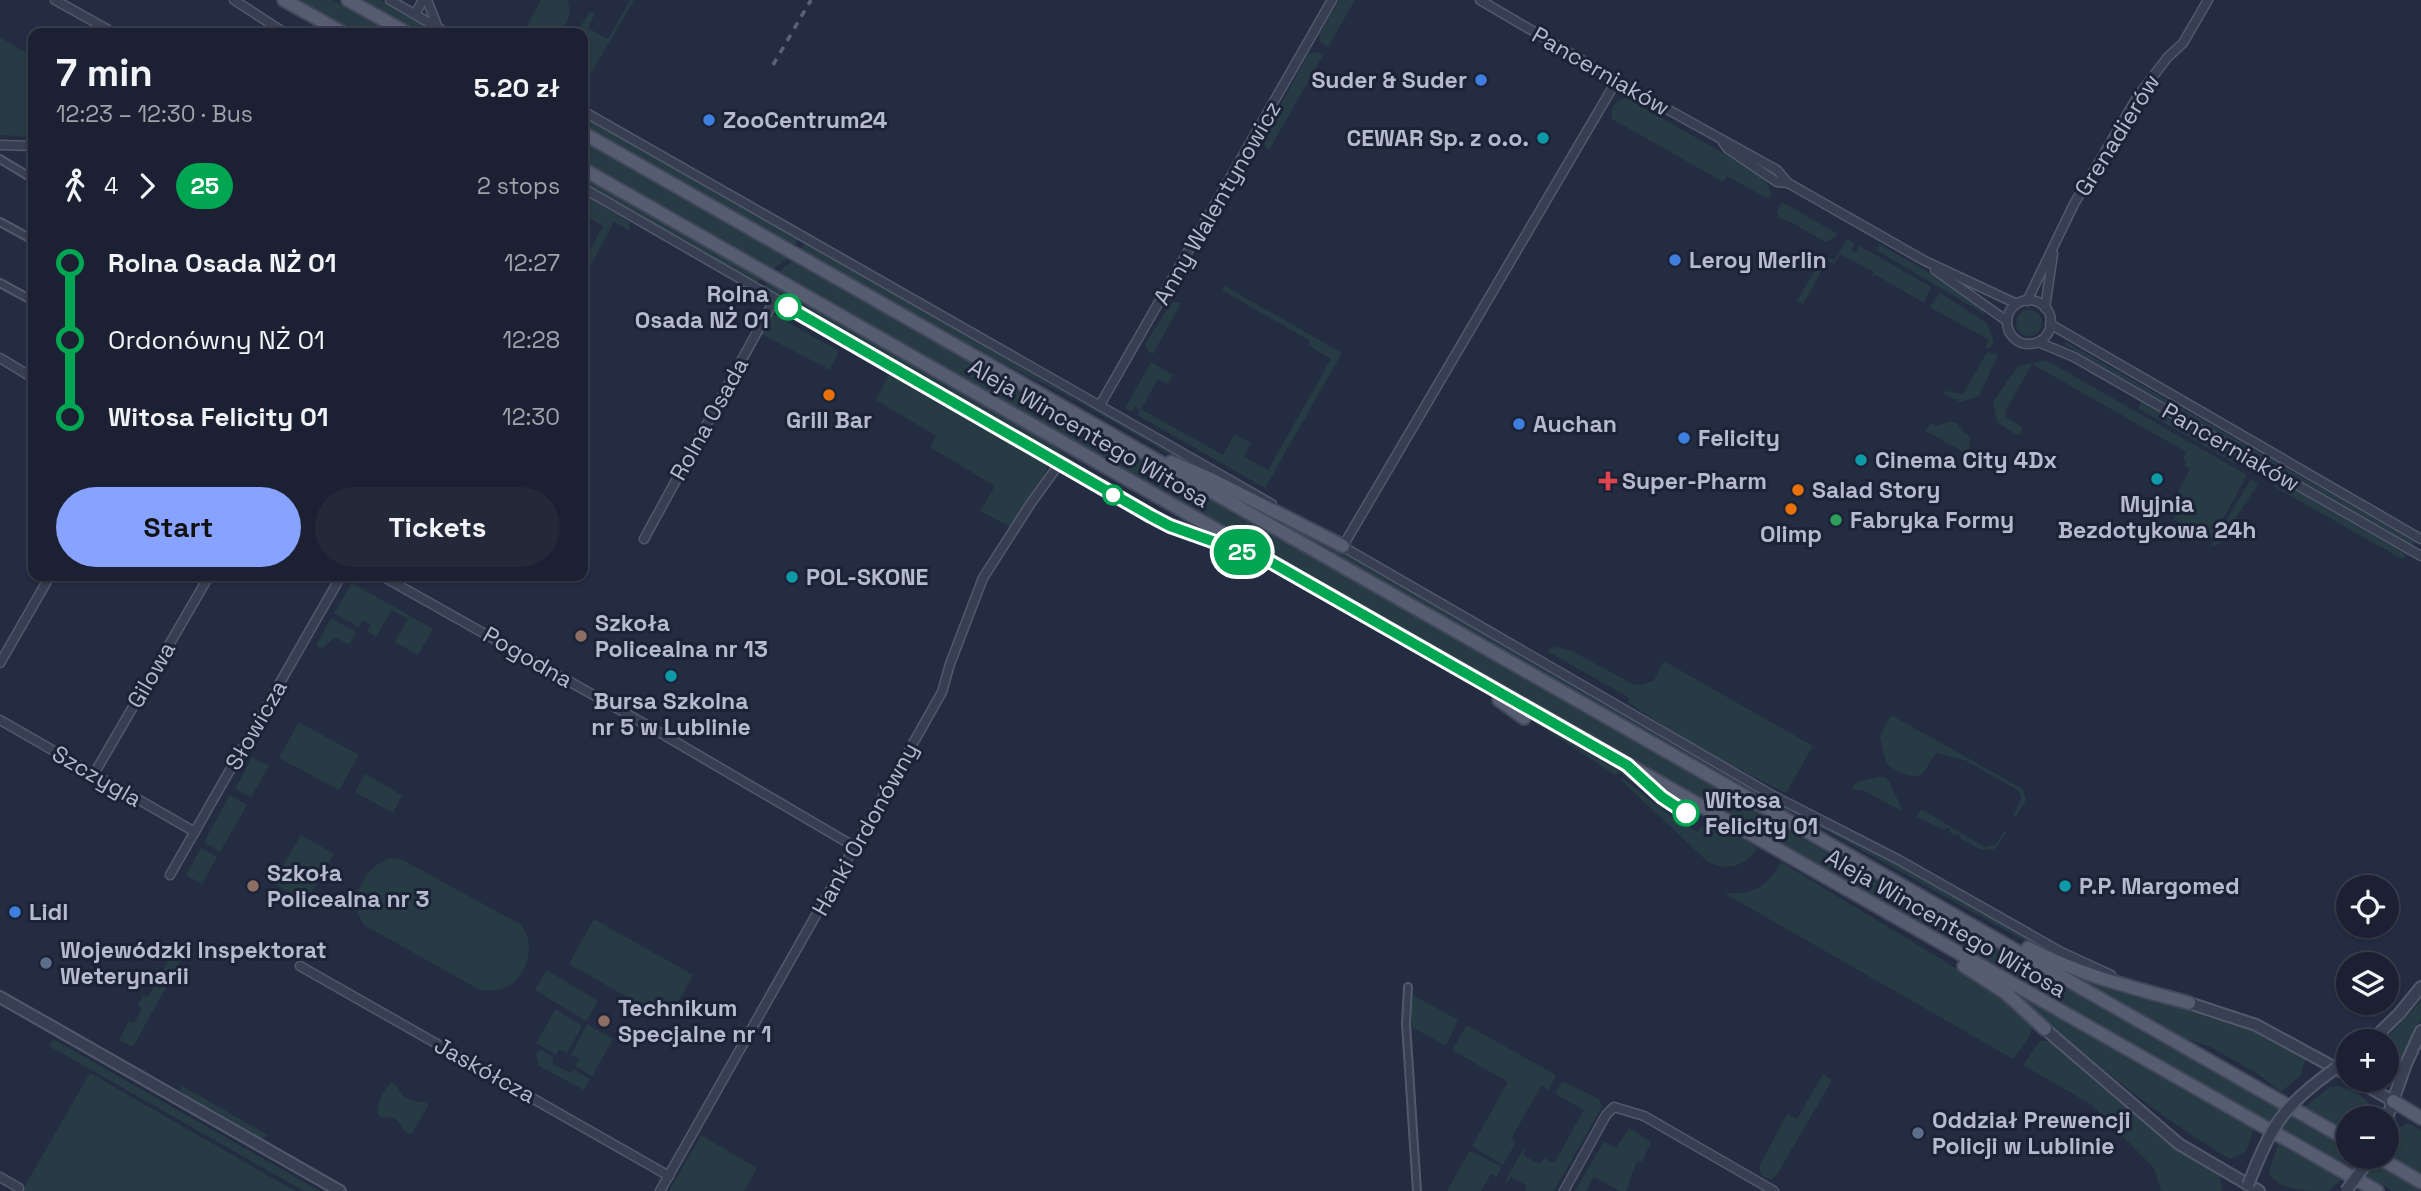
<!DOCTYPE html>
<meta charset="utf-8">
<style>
:root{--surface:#1b2132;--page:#24293a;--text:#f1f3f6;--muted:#a0a3ac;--line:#393e4d;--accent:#87a2ff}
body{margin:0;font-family:"Space Grotesk",sans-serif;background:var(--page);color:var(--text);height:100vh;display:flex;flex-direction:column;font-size:26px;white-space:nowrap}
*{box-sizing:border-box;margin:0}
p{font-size:23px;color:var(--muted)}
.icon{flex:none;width:38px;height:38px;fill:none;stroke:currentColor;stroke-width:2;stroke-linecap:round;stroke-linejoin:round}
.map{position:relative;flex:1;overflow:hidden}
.sheet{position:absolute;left:28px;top:28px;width:560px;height:553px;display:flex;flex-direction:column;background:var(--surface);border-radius:14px;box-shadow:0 2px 5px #0004,0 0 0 2px var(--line)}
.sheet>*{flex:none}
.badge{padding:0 14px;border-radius:23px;font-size:24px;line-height:46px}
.tools{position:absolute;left:2336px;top:875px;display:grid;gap:14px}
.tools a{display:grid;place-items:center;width:63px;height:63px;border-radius:50%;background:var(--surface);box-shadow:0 2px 5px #0004,0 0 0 2px var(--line);font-size:35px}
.map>.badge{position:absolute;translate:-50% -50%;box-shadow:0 0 0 4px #fff}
.legs{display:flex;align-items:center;gap:10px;height:77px;padding:0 28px;font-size:23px}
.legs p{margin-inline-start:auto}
.headline{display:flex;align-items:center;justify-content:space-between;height:119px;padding:0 28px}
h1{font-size:38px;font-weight:700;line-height:52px}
.cta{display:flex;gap:14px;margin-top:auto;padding:14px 28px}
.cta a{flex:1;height:80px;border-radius:42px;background:var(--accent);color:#111;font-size:28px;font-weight:700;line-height:80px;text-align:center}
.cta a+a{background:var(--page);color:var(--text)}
ul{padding:0 28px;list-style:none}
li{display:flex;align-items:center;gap:24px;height:77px;font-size:26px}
li i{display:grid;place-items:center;width:10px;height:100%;margin:0 9px;background:currentColor}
li i::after{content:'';width:18px;height:18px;margin:-9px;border:5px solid;border-radius:50%;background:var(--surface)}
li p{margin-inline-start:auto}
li:first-child i{background:linear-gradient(#0000 50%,currentColor 0)}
li:last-child i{background:linear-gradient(currentColor 50%,#0000 0)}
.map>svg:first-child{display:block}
.green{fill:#263b43}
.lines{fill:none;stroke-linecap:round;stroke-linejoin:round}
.pedestrian-casing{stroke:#53596c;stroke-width:10}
.minor-casing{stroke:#53596c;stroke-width:11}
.tertiary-casing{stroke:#53596c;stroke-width:14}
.primary-casing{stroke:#42475a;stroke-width:16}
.pedestrian{stroke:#383f51;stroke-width:6}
.minor{stroke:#383f51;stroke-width:8}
.tertiary{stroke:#383f51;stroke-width:10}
.primary{stroke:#565d71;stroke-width:12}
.rail{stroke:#5a6279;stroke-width:3.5;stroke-dasharray:7 7;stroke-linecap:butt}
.tertiary-bridge-casing{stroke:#53596c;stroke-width:14;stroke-linecap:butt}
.tertiary-bridge{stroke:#383f51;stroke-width:10}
.line-1-casing{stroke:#fff;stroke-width:16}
.line-1{stroke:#00a651;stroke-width:10}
.shop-dot{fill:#3f7fe0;stroke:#1d2336;stroke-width:2.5}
.culture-dot{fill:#0f9aa8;stroke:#1d2336;stroke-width:2.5}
.stop-1-dot{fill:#fff;stroke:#00a651;stroke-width:3.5}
.food-dot{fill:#e8710a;stroke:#1d2336;stroke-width:2.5}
.health-dot{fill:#e0444e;stroke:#1d2336;stroke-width:2.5}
.leisure-dot{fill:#2e9e5b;stroke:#1d2336;stroke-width:2.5}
.education-dot{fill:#8d6e63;stroke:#1d2336;stroke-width:2.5}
.service-dot{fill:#5c6f8a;stroke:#1d2336;stroke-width:2.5}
.labels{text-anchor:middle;stroke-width:6;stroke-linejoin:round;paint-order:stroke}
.street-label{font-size:23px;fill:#b5bacc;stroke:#1d2336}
.poi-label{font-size:23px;font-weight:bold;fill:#b5bacc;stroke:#1d2336;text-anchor:start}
.stop-label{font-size:23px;font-weight:bold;fill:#b5bacc;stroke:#1d2336;text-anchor:end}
</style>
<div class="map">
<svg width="2421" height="1191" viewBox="0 0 2421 1191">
<rect width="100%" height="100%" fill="#242c42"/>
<g class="green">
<polygon points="299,0 333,0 391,33 358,33"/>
<polygon points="363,0 380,0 437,33 420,33"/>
<path d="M 541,0 L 567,0 C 573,12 567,22 561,33 L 523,33 Z"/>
<polygon points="630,0 634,0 587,80 583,78 583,33 576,33 590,12 595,13 588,28 608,39"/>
<polygon points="1339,0 1355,0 1328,47 1320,42 1319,35"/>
<polygon points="0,37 33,57 33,137 0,135"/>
<polygon points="1316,52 1323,55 1269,150 1263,143 1264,135 1309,53"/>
<path d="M 1627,98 L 1740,163 L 1767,182 L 1771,194 L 1768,199 L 1727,176 L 1723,182 L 1612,119 C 1609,108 1615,100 1627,98 Z"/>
<polygon points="583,116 798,240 794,247 583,125"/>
<polygon points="583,141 787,258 772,270 583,161"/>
<polygon points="583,177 762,278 756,283 583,183"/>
<polygon points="583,194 629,222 630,231 614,222 583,279 583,263 603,226 583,214"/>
<polygon points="1782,202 1838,234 1832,239 1825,242 1789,221 1779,218 1777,212"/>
<polygon points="1847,239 1854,243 1852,251 1855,252 1860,246 1931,287 1924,303 1876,275 1873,277 1874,272 1840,254 1834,264 1827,261 1803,304 1797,301 1823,256 1834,260"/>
<polygon points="805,243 1086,405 1096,408 1215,475 1167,453 1088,407 953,337 800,250"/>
<polygon points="1879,244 1928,272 1985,312 1984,314 1878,251"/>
<polygon points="792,261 1772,819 1763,834 778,273"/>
<polygon points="768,283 1046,440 1075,462 1165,515 1163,518 1044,447 763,287"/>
<polygon points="1225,286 1342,353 1265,488 1137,415 1140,410 1135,406 1131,412 1125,408 1151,362 1173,375 1167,384 1158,379 1141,409 1223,455 1235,434 1251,443 1244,457 1268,470 1331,359 1308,345 1310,341 1222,290"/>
<polygon points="1940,293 1987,323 1994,342 1990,348 1985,348 1989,340 1930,307"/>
<polygon points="1174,302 1181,303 1153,354 1149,352 1145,344 1170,304"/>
<circle cx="2029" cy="323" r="13"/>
<polygon points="771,313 839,351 830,370 759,333"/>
<polygon points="2066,342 2248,446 2246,449 2065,345"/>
<polygon points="1987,352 1998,355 1979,396 1960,402 1943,393 1945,391 1963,394"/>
<polygon points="2046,360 2247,475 2212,539 2173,519 2177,512 2170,508 2190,469 2184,465 2186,462 2183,460 2186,452 2032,364 2005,412 2006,417 2022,427 2021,434 2016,435 1997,422 1993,402 2018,366"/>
<polygon points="895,374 1041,457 1047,465 1047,470 1011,527 980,511 995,486 930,447 936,436 876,400 888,376"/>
<polygon points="2141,402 2240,459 2238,463 2234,463 2138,408"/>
<polygon points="1950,421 1957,423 1964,432 1970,436 1969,444 1972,457 1926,431 1930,423 1937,426"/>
<polygon points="2253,449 2415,542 2413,545 2252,452"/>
<polygon points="2251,479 2258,484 2219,544 2211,546"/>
<polygon points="2280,483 2286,485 2407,555 2402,559 2273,486"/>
<polygon points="1210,484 1294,525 1734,779 1845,835 2082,968 2059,960 1840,838 1732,783"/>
<polygon points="352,583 433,629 418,655 395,642 408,619 392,610 376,637 367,631 371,625 363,620 359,627 334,613"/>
<polygon points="331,618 356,632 349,645 335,637 322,649 316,646"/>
<path d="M 1555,647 L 1570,650 L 1635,685 L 1645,684 L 1650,681 L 1653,682 L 1664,661 L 1813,746 L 1786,793 C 1731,766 1677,737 1628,702 L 1629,698 L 1549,652 L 1549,649 Z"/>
<path d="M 1891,715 L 2023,789 L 2026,800 L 2016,816 L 2013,816 L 2021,799 L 2019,791 L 1967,761 L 1937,753 C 1930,758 1928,770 1920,775 C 1911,779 1894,771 1888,764 C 1884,758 1881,743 1880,736 Z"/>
<polygon points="1534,719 1617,767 1675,810 1673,813 1619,772 1615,775 1533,721"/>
<polygon points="299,722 359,755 339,790 279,758"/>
<polygon points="252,757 269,766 251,797 235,789"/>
<polygon points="365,774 402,795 393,813 355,792"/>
<polygon points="1877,777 1885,777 1890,783 1903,812 1865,791 1851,789 1857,782"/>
<path d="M 1622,778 L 1672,817 L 1698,832 L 1702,826 L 1744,839 L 1757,848 C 1746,866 1728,872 1708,862 L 1621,780 Z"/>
<polygon points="230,795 247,805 220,852 204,842"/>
<polygon points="1921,809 1984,847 1996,844 2004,832 2007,832 1995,849 1981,850 1961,839 1961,836 1957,834 1956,836 1949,832 1950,830 1947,827 1945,830 1916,817"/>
<polygon points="1786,829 2348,1148 2348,1157 2363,1157 2421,1191 2393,1191 1779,843"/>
<polygon points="301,835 334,854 306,902 273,883"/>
<polygon points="201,848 217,857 202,884 186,875"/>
<path d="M 391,858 L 401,859 L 520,924 C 537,942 528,976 507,987 C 498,991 490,991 480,990 L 364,925 C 347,902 364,865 391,858 Z"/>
<path d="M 1781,862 L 1992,990 L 2029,1023 L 2032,1028 L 2030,1036 L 2013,1059 L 1724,893 C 1754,895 1767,887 1781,862 Z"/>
<polygon points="594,919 693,975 668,1020 569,964"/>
<polygon points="167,941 186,951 133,1047 119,1040 129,1021 134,1023 142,1008 138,1005 143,995 148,997 157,981 151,978 157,968 163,970 172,953 163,948"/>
<polygon points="547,970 598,1001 586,1021 535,990"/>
<polygon points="2074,975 2239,1025 2263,1035 2306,1059 2300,1076 2281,1092 2258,1074 2209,1046 2186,1039"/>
<path d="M 2012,992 L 2254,1129 L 2245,1153 L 2230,1159 C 2150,1112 2082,1052 2012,992 Z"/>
<polygon points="1415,996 1458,1020 1447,1044 1444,1045 1412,1027 1412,999"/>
<polygon points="2421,1001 2421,1019 2395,1076 2387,1073 2387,1041 2384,1041"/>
<polygon points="556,1009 582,1026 567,1053 559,1049 556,1055 536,1043"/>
<polygon points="587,1024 613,1039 592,1076 575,1066 579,1059 571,1055"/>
<polygon points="1467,1025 1554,1074 1555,1077 1549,1090 1541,1086 1511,1139 1516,1142 1503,1165 1472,1146 1508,1082 1452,1050"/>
<polygon points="53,1039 320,1191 304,1191 49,1046"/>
<path d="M 2040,1041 L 2048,1041 L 2053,1044 C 2107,1091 2158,1140 2220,1176 L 2222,1191 L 2161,1191 L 2154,1168 L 2092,1105 L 2023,1065 Z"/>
<polygon points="542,1050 554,1058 552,1063 570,1073 573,1069 590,1079 584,1090 539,1066 536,1056 538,1051"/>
<polygon points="90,1073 295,1191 22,1191"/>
<polygon points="1823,1074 1832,1080 1778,1173 1772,1179 1764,1177 1760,1172 1760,1165 1787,1114 1797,1119"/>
<polygon points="1562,1081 1599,1099 1602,1107 1554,1191 1525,1191 1527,1186 1511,1177 1507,1183 1505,1181 1523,1149 1526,1149 1523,1155 1539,1164 1544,1158 1554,1163 1584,1110 1555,1094"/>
<path d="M 391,1082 C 399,1086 398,1091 404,1096 C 412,1102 421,1101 429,1104 L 411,1135 C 397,1129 407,1117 380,1117 C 374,1105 383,1093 391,1082 Z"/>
<polygon points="182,1086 268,1135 263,1139 180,1091"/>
<path d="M 2338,1086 C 2355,1090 2373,1099 2373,1118 L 2348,1118 L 2348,1133 L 2304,1107 L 2330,1087 Z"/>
<polygon points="2408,1123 2421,1131 2421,1174 2387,1155 2394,1131"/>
<polygon points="1629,1128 1651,1142 1642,1162 1637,1161 1626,1191 1620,1191 1594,1177 1586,1191 1575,1191 1604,1141 1616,1148"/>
<polygon points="701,1135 757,1168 744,1191 669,1191"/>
<path d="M 2278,1144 L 2341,1179 L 2329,1191 C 2307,1191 2277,1191 2269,1172 Z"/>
<polygon points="1472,1151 1501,1167 1497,1177 1491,1174 1481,1191 1447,1191 1469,1152"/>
</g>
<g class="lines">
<defs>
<g id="pedestrian">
<polyline points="0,159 33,179"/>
<polyline points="0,222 33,240"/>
<polyline points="0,283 33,301"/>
<polyline points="1408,987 1406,1024 1417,1191"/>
</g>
<g id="minor">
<polyline points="55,0 114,33"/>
<polyline points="234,0 285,33"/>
<polyline points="390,0 447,33"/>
<polyline points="427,0 438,28"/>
<polyline points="1480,0 1638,93 1777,170 1788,183 1925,261 2017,304"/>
<polyline points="415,14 423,0"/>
<polyline points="583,111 1272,504"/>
<polyline points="1723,142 1728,149 1777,182 1788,183"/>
<polyline points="0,145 33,146"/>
<polyline points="583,188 1060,463 1031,503 983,578 950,664 942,692 660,1191"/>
<polyline points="1935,270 2007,321"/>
<circle cx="2029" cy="322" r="22"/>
<polyline points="2027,301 2074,204 2138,96 2167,58 2183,43 2208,0"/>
<polyline points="2045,308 2053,254"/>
<polyline points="2050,324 2421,539"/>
<polyline points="2038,342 2074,357 2421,556"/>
<polyline points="0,358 33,378"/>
<polyline points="1100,405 1332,0"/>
<polyline points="644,539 775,299"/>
<polyline points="1340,545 1772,795 1899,860 2061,952 2111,975"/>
<polyline points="1343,546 1617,80"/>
<polyline points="382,576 652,728 855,847"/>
<polyline points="0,663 50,576"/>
<polyline points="0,720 195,832"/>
<polyline points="94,774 209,576"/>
<polyline points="170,875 341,576"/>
<polyline points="300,966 669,1176"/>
<polyline points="0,1177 19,1188"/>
<polyline points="1564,1191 1606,1115 1614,1107 1644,1116 1774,1191"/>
</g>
<g id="tertiary">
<polyline points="0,997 340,1191"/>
<polyline points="2189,1003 2256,1025 2348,1075"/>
<polyline points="2045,1029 2179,1144 2259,1191"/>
<polyline points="2371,1041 2399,1014 2421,987"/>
<polyline points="2336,1068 2348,1059"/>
<polyline points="2356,1080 2393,1101"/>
<polyline points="2387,1118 2406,1064 2421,1031"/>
</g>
<g id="primary">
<polyline points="284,0 343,33"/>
<polyline points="348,0 407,33"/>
<polyline points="583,133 2348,1140"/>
<polyline points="583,169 2377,1191"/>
<polyline points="1171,462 1211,479 1343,546"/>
<polyline points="1060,463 1162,522 1244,553"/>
<polyline points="1499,700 1524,718"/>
<path d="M 2028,948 C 2079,975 2134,988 2189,1003"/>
<polyline points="1964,966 2006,993 2045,1029"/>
<polyline points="2393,1101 2421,1118"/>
<polyline points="2378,1157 2421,1182"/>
</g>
</defs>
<use href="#pedestrian" class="pedestrian-casing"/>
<use href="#minor" class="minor-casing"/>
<use href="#tertiary" class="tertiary-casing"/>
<use href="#primary" class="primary-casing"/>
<use href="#pedestrian" class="pedestrian"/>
<use href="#minor" class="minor"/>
<use href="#tertiary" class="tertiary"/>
<use href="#primary" class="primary"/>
<polyline class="rail" points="773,65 811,0"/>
<defs>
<g id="tertiary-bridge">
<path d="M 2248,1185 C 2272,1125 2282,1106 2336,1068"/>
<polyline points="2346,1191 2371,1157"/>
</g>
</defs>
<use href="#tertiary-bridge" class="tertiary-bridge-casing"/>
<use href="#tertiary-bridge" class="tertiary-bridge"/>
</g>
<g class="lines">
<defs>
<polyline id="line-1" points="788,307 1151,516 1170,526 1271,562 1627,765 1662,797 1686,813"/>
</defs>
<use href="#line-1" class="line-1-casing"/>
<use href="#line-1" class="line-1"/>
</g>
<g class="shop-dot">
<circle cx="1481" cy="80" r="7"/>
<circle cx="709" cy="120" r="7"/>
<circle cx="1675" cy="260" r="7"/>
<circle cx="1519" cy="424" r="7"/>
<circle cx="1684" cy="438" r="7"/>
<circle cx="15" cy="912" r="7"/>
</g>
<g class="culture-dot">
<circle cx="1543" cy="138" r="7"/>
<circle cx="1861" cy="460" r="7"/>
<circle cx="2157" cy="479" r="7"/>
<circle cx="792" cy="577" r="7"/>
<circle cx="671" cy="676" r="7"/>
<circle cx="2065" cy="886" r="7"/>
</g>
<g class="stop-1-dot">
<circle cx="788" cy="307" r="12"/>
<circle cx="1113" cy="495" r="9"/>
<circle cx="1686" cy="813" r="12"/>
</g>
<g class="food-dot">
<circle cx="829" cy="395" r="7"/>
<circle cx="1798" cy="490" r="7"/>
<circle cx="1791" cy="509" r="7"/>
</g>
<path class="health-dot" d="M1604.5 470.5h7v7h7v7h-7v7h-7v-7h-7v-7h7z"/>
<circle class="leisure-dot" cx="1836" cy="520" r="7"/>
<g class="education-dot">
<circle cx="581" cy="636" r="7"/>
<circle cx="253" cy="886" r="7"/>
<circle cx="604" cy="1021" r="7"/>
</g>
<g class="service-dot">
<circle cx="46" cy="963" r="7"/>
<circle cx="1918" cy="1133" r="7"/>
</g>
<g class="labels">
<g class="street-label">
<text transform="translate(1601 71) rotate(30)" y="8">Pancerniaków</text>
<text transform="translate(2117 135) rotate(-58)" y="8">Grenadierów</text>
<text transform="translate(1217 203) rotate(-60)" y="8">Anny Walentynowicz</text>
<text transform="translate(709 419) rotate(-61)" y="8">Rolna Osada</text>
<text transform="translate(1089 433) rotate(30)" y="8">Aleja Wincentego Witosa</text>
<text transform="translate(2231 447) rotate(30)" y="8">Pancerniaków</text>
<text transform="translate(528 657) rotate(30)" y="8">Pogodna</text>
<text transform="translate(151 675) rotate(-60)" y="8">Gilowa</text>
<text transform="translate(256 725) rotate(-60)" y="8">Słowicza</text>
<text transform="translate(97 776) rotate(30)" y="8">Szczygla</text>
<text transform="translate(865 829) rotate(-61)" y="8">Hanki Ordonówny</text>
<text transform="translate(1946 923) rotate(30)" y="8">Aleja Wincentego Witosa</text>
<text transform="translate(485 1070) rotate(29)" y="8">Jaskółcza</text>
</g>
<g class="poi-label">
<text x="1467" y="88" text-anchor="end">Suder &amp; Suder</text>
<text x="723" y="128">ZooCentrum24</text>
<text x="1529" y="146" text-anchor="end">CEWAR Sp. z o.o.</text>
<text x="1689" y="268">Leroy Merlin</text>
<text x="829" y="428" text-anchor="middle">Grill Bar</text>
<text x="1533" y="432">Auchan</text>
<text x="1698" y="446">Felicity</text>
<text x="1875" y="468">Cinema City 4Dx</text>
<text x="1622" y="489">Super-Pharm</text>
<text x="1812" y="498">Salad Story</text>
<text x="2157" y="512" text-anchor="middle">Myjnia<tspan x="2157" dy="26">Bezdotykowa 24h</tspan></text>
<text x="1850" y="528">Fabryka Formy</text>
<text x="1791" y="542" text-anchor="middle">Olimp</text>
<text x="806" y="585">POL-SKONE</text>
<text x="595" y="631">Szkoła<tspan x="595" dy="26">Policealna nr 13</tspan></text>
<text x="671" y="709" text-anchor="middle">Bursa Szkolna<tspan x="671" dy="26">nr 5 w Lublinie</tspan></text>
<text x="267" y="881">Szkoła<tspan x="267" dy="26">Policealna nr 3</tspan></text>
<text x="2079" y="894">P.P. Margomed</text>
<text x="29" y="920">Lidl</text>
<text x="60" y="958">Wojewódzki Inspektorat<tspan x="60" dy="26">Weterynarii</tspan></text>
<text x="618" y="1016">Technikum<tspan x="618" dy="26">Specjalne nr 1</tspan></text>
<text x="1932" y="1128">Oddział Prewencji<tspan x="1932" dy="26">Policji w Lublinie</tspan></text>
</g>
<g class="stop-label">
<text x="769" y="302">Rolna<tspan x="769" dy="26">Osada NŻ 01</tspan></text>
<text x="1705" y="808" text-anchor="start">Witosa<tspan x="1705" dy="26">Felicity 01</tspan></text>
</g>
</g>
</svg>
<div class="tools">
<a><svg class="icon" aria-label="locate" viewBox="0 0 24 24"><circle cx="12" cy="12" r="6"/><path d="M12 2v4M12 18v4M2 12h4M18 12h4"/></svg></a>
<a><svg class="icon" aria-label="layers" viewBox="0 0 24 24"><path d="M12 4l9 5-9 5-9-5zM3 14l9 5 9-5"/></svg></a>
<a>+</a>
<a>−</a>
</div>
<b class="badge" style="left:1242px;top:552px;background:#00a651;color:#fff">25</b>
<section class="sheet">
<div class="headline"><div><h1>7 min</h1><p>12:23 – 12:30 · Bus</p></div><b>5.20 zł</b></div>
<div class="legs"><svg class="icon" aria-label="walk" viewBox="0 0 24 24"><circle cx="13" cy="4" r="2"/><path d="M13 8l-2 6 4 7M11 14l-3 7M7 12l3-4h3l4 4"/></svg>4<svg class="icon" aria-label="forward" viewBox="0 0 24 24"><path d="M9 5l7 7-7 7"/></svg><b class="badge" style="background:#00a651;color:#fff">25</b><p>2 stops</p></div>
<ul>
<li><i style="color:#00a651"></i><b>Rolna Osada NŻ 01</b><p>12:27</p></li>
<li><i style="color:#00a651"></i><span>Ordonówny NŻ 01</span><p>12:28</p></li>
<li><i style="color:#00a651"></i><b>Witosa Felicity 01</b><p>12:30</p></li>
</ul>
<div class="cta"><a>Start</a><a>Tickets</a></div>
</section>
</div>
